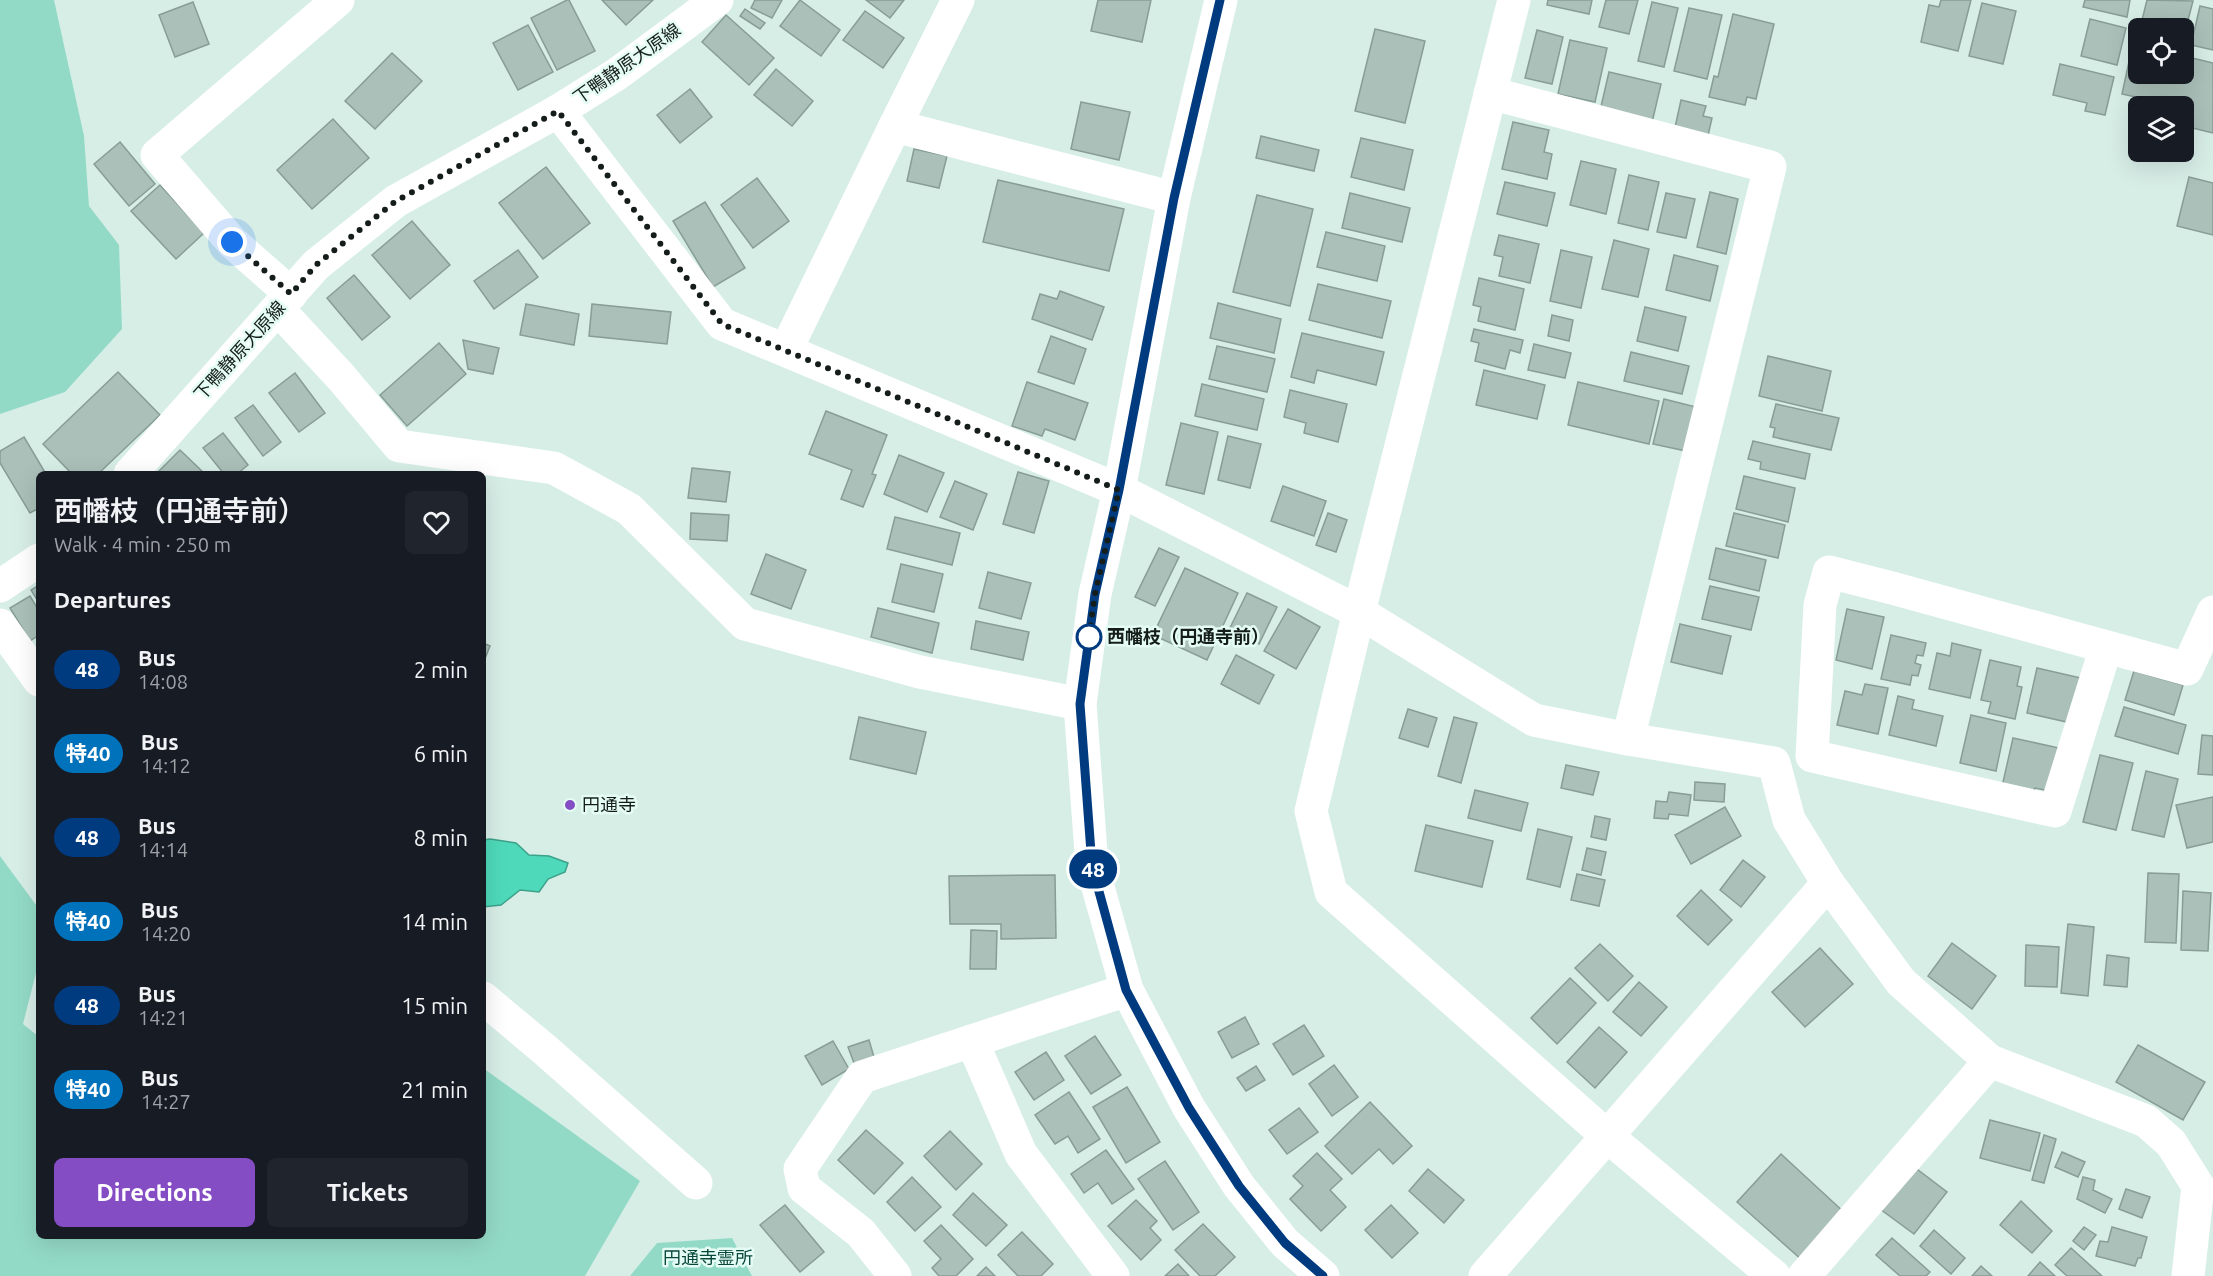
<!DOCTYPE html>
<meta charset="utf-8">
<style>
:root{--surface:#171b24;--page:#20242c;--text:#f1f3f6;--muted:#9ea1a6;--accent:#854dc4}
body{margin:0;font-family:Ubuntu,"Noto Sans JP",sans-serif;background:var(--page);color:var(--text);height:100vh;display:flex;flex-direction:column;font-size:22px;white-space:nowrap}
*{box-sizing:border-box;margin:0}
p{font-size:20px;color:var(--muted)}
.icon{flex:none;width:33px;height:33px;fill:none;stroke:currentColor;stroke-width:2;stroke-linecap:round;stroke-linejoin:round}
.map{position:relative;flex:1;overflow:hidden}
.sheet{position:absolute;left:36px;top:471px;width:450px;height:768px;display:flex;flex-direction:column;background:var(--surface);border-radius:9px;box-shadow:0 6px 24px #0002}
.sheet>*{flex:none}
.badge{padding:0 12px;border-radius:20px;font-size:21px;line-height:39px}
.controls{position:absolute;left:2128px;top:18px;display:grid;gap:12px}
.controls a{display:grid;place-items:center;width:66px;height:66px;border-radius:9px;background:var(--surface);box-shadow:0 6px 24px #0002;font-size:30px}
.you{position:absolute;width:30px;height:30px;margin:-15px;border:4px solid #fff;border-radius:50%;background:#1a73e8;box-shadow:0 0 0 9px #1a73e833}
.map>.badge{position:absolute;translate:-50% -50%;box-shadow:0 0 0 3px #fff}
h2{padding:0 18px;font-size:22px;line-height:54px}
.round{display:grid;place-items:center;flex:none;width:63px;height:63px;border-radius:9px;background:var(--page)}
.summary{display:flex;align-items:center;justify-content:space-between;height:102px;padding:0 18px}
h1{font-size:28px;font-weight:600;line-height:45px}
.button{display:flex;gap:12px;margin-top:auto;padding:12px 18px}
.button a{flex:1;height:69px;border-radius:9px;background:var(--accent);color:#fff;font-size:24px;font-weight:600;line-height:69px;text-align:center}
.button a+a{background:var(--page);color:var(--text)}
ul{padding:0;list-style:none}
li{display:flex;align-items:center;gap:18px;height:84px;padding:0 18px}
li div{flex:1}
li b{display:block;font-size:22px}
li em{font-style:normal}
li .badge{min-width:66px;font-weight:700;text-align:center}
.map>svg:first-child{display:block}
.green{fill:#93dac6}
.water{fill:#4edaba;stroke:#3da18a;stroke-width:1.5}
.building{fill:#aac0b9;stroke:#879d96;stroke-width:1.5}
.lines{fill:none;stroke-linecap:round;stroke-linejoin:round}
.minor{stroke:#fff;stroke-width:33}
.tertiary{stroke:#fff;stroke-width:33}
.primary{stroke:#fff;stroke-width:33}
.line-casing{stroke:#fff;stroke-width:14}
.line{stroke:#003b80;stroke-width:9}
.walk{stroke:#151d1a;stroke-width:6;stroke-dasharray:0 10.8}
.stop-dot{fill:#fff;stroke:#003b80;stroke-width:3}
.poi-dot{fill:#854dc4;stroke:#e4fcf4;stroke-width:2}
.labels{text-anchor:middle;stroke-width:5;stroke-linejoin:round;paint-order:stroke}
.street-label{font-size:18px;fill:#151d1a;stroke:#e4fcf4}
.stop-label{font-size:18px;font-weight:bold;fill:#151d1a;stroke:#e4fcf4;text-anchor:start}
.poi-label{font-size:18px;fill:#151d1a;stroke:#e4fcf4;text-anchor:start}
.park-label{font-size:18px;fill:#09473a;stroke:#e4fcf4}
</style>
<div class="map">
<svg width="2213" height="1276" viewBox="0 0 2213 1276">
<rect width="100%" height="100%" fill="#d7eee7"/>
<g class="green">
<polygon points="0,0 54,0 84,136 89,206 119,245 122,329 65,392 0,414"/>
<polygon points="0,856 39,909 39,961 23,1024 39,1037 39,1236 483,1236 483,1068 640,1181 585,1276 0,1276"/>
<polygon points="732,1238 752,1276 630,1276 657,1243"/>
</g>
<polygon class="water" points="490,839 516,843 529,855 549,856 568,863 565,872 548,879 539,892 520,890 501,905 483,907 483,840"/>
<g class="building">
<polygon points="567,0 569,0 595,51 557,70 531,18"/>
<polygon points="602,0 653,0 626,25"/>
<polygon points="755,0 782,0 772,18 751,8"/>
<polygon points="800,0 840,30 821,56 780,26"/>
<polygon points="866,0 904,0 890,18"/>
<polygon points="1098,0 1151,0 1142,42 1091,31"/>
<polygon points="1548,0 1592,0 1589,14 1547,5"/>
<polygon points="1606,0 1638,0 1629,34 1599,27"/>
<polygon points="1941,0 1971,0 1958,51 1921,42 1929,5 1939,7"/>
<polygon points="2085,0 2130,0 2127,17 2083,7"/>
<polygon points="2147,0 2193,1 2187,24 2176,21 2174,28 2140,28"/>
<polygon points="193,2 209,44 175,57 159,15"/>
<polygon points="1652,2 1678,8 1664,67 1638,61"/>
<polygon points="1982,3 2016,11 2003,64 1969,56"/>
<polygon points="2200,6 2213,9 2213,50 2191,45"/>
<polygon points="1689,8 1722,15 1707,79 1674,71"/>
<polygon points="745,9 765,23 760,29 740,16"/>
<polygon points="865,11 904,38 883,68 843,40"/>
<polygon points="1733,14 1774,24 1756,99 1747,97 1745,105 1709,97 1714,76 1718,77"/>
<polygon points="726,15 774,58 749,85 702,42"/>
<polygon points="2090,19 2126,28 2117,65 2081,56"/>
<polygon points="528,25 553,72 518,90 493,43"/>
<polygon points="1375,29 1425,41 1405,123 1355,111"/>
<polygon points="1537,30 1563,37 1552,84 1525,78"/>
<polygon points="1570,40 1607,48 1595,102 1558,94"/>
<polygon points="2133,43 2139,45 2139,74 2184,74 2184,56 2213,63 2213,133 2184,126 2184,106 2175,106 2122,94"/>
<polygon points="392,53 422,81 375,129 345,101"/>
<polygon points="2060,64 2114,77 2105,115 2085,111 2087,103 2053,95"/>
<polygon points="776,69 813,101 792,126 754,95"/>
<polygon points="1609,72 1661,84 1651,127 1599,115"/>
<polygon points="690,89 712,117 680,143 657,115"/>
<polygon points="1681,100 1706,106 1703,116 1712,118 1707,140 1674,132"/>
<polygon points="1081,102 1130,112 1119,160 1071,149"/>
<polygon points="333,119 369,158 312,209 277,170"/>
<polygon points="1513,122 1549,130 1544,152 1552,154 1547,179 1502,169"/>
<polygon points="1261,136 1319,150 1314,171 1256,158"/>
<polygon points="1361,138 1413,150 1404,190 1351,177"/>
<polygon points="120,142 155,184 129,206 94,164"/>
<polygon points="914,149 947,156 939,188 907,181"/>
<polygon points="1581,161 1616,169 1606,214 1570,205"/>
<polygon points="546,167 590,223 543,259 499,203"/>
<polygon points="1629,175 1659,182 1648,230 1618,223"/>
<polygon points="2189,177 2213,183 2213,235 2177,226"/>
<polygon points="757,178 789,221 753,248 721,205"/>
<polygon points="998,180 1124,209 1109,271 983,242"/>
<polygon points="1505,182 1555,193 1547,226 1497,214"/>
<polygon points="160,185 204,233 176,259 131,211"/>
<polygon points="1710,192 1738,199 1726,254 1697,247"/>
<polygon points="1350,193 1410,208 1402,242 1342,228"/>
<polygon points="1666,193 1695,199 1686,238 1657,232"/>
<polygon points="1257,195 1313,209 1290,306 1233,292"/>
<polygon points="705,202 745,268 713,287 673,221"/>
<polygon points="412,221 450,265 410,299 372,255"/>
<polygon points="1326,232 1385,246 1377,281 1317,267"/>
<polygon points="1499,235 1539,244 1530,283 1499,276 1503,257 1494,255"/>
<polygon points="1614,240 1649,249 1638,297 1602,289"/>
<polygon points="518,250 538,277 494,309 474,281"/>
<polygon points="1561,250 1592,257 1581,308 1550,301"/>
<polygon points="1674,255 1718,266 1710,301 1666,290"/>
<polygon points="354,275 390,317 362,340 327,298"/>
<polygon points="1479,278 1524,289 1515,330 1478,321 1481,307 1473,305"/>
<polygon points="1318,284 1391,301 1382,338 1309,320"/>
<polygon points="1060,291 1104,307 1092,340 1032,319 1040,294 1057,299"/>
<polygon points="1218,303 1281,319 1274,353 1210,338"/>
<polygon points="526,304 579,314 574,345 520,335"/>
<polygon points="592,304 671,312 667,344 589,336"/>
<polygon points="1645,307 1686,317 1678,351 1637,341"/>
<polygon points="1552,315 1573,320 1569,341 1548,336"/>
<polygon points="1474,329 1523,340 1520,353 1510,350 1505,369 1475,361 1479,343 1471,341"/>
<polygon points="1302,333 1384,352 1376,385 1317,370 1314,383 1291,377"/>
<polygon points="1051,336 1086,349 1074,384 1038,372"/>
<polygon points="463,340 499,348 493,374 468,369"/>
<polygon points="439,343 466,374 407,426 380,395"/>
<polygon points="1534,344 1571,353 1565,378 1528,370"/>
<polygon points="1217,346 1275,359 1267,392 1209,379"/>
<polygon points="1631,352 1689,366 1682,394 1624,381"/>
<polygon points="1768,356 1831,371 1822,411 1759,396"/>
<polygon points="1484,370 1545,385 1537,419 1476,405"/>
<polygon points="118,372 160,415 98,474 72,474 43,444"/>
<polygon points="295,373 325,413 299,432 269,393"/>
<polygon points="1027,382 1088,403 1075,440 1045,429 1042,436 1012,426"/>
<polygon points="1578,382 1659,401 1649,444 1568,425"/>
<polygon points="1202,384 1264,399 1257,430 1195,416"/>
<polygon points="1290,390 1347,404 1338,442 1304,433 1306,423 1284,417"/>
<polygon points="1664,399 1696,407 1686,451 1653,444"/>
<polygon points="1776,404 1839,418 1831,450 1773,437 1775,428 1770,427"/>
<polygon points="253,405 281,442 263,456 235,418"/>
<polygon points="826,411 887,435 872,474 876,475 863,507 841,499 852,470 809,454"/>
<polygon points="1181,423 1218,432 1204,494 1166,485"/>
<polygon points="223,433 248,465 237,474 224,474 203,448"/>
<polygon points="1228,436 1261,444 1250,488 1218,480"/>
<polygon points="24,437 46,474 39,474 39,508 30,513 0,463 0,451"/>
<polygon points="1753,441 1810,454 1805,479 1760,469 1761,462 1748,459"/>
<polygon points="180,450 205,474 156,474"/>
<polygon points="899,455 944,473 927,512 884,494"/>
<polygon points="692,468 730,472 726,502 688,498"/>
<polygon points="1018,472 1049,481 1034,533 1003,524"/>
<polygon points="1744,476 1795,488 1788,522 1736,509"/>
<polygon points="955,481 987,494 973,530 940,517"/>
<polygon points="1283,486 1326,501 1314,536 1271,521"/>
<polygon points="691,513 729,515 727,541 690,539"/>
<polygon points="1328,513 1347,520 1336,552 1316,545"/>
<polygon points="1734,513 1785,525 1778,558 1726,546"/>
<polygon points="895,517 960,533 952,565 887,549"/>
<polygon points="1159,548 1179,557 1155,606 1135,597"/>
<polygon points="1716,548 1766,560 1759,591 1709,579"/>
<polygon points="766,554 806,570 791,609 751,594"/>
<polygon points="901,564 943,574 934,612 892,602"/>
<polygon points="1185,568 1238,593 1207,660 1153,635"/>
<polygon points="988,572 1031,583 1021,619 979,608"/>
<polygon points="39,585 39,603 31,590"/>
<polygon points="1710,586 1759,597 1751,630 1702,619"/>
<polygon points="1247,593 1277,607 1259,644 1229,630"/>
<polygon points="30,596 39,611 39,635 30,641 10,608"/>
<polygon points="878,608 939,623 932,653 871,637"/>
<polygon points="1288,609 1320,627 1296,669 1264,651"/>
<polygon points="1847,609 1884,617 1872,669 1836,660"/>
<polygon points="976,621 1029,632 1023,660 971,649"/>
<polygon points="1680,624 1731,636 1722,674 1671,662"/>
<polygon points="1891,635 1926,643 1923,656 1917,655 1915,663 1921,665 1918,676 1912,675 1910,685 1881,679"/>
<polygon points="483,643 490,646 483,664"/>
<polygon points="1952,643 1981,650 1970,698 1929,689 1937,653 1950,656"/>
<polygon points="1236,655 1274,675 1259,704 1221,684"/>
<polygon points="1990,660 2021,667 2017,686 2022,687 2015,719 1988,713 1991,702 1981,700"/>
<polygon points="2037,668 2081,678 2071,723 2027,713"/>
<polygon points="2134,671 2183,685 2174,715 2125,700"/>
<polygon points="1865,684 1888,688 1878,734 1837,725 1845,691 1862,695"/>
<polygon points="1898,696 1914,700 1912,709 1943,716 1936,746 1889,735"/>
<polygon points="2124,707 2186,725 2178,754 2115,736"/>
<polygon points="1408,709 1437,718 1428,747 1399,738"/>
<polygon points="1971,715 2006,723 1996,771 1960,763"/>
<polygon points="859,717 926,732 916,774 850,759"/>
<polygon points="1454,717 1477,723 1461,783 1438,776"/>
<polygon points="2202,735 2213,736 2213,775 2198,774"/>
<polygon points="2013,738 2059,748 2050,791 2035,788 2032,797 2001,791"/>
<polygon points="2100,755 2133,763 2116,830 2083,822"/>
<polygon points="1566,765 1599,772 1593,795 1561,788"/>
<polygon points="2146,771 2178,779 2164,837 2132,830"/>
<polygon points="1695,782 1725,784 1724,802 1694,800"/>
<polygon points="1475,790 1528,803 1521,831 1468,818"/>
<polygon points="1669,792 1691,795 1688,816 1669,814 1668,819 1654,818 1656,801 1667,802"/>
<polygon points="2213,797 2213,842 2187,848 2176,805"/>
<polygon points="1725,807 1741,836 1691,864 1675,835"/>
<polygon points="1595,816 1610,819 1606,840 1591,837"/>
<polygon points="1426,825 1493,841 1482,887 1415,871"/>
<polygon points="1538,829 1572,837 1560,887 1527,879"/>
<polygon points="1587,848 1606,852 1601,875 1582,870"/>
<polygon points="1743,860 1765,877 1741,907 1720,890"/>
<polygon points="2148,873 2179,874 2176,943 2145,942"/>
<polygon points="1577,874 1605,880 1599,906 1571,900"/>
<polygon points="1055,875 1056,938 1001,939 1001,924 950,924 949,876"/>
<polygon points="1701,890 1732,920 1708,945 1677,916"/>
<polygon points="2183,891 2211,893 2208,951 2181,950"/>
<polygon points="2068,924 2094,927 2088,996 2061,993"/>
<polygon points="971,930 997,931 996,969 970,969"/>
<polygon points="1952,943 1996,976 1972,1009 1928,976"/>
<polygon points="1600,944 1633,976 1608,1001 1575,968"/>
<polygon points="2026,945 2059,947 2057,987 2025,986"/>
<polygon points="1820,948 1853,984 1805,1027 1772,992"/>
<polygon points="2107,955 2129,958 2127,987 2104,985"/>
<polygon points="1570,978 1596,1003 1557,1044 1531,1018"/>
<polygon points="1639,982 1667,1007 1641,1036 1613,1012"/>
<polygon points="1245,1017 1259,1044 1232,1058 1218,1032"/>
<polygon points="1304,1025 1324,1056 1293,1075 1273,1044"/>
<polygon points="1599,1027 1627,1052 1595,1088 1567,1062"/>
<polygon points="1095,1036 1121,1075 1091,1094 1065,1056"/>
<polygon points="869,1040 874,1057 854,1063 848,1047"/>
<polygon points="833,1041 849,1069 822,1085 805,1056"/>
<polygon points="2138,1045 2205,1082 2183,1120 2116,1082"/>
<polygon points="1046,1052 1064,1080 1034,1100 1015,1072"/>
<polygon points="1334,1065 1358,1097 1332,1116 1309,1084"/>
<polygon points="1256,1066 1265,1080 1246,1091 1237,1078"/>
<polygon points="1127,1087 1160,1142 1126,1163 1093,1107"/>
<polygon points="1069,1092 1100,1139 1078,1153 1068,1136 1055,1144 1035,1115"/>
<polygon points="1370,1102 1412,1146 1393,1164 1379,1149 1352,1174 1325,1146"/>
<polygon points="1299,1108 1318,1132 1287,1154 1269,1130"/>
<polygon points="1990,1120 2040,1133 2030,1171 1980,1158"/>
<polygon points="866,1130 903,1163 874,1194 838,1160"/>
<polygon points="950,1131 982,1164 956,1190 924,1156"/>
<polygon points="2044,1135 2056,1139 2044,1183 2032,1180"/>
<polygon points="1106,1150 1134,1189 1112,1204 1098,1183 1084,1193 1071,1174"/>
<polygon points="2062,1152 2085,1162 2078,1177 2055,1167"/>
<polygon points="1317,1153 1342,1179 1330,1190 1346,1207 1321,1231 1290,1199 1303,1186 1293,1176"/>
<polygon points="1781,1154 1846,1214 1803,1261 1737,1202"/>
<polygon points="1905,1160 1947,1192 1914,1234 1872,1203"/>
<polygon points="1165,1161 1199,1212 1173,1230 1138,1179"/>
<polygon points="1428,1169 1464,1200 1444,1223 1409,1191"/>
<polygon points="912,1177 941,1207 915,1231 887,1202"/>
<polygon points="2083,1177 2095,1180 2093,1190 2112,1199 2105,1213 2077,1199"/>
<polygon points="2126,1189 2150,1197 2142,1218 2119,1209"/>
<polygon points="973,1193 1007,1225 986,1246 953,1215"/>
<polygon points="1136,1200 1157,1221 1150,1228 1161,1240 1141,1260 1108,1226"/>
<polygon points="2021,1201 2052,1231 2032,1253 2000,1225"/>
<polygon points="785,1205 824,1252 800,1272 760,1225"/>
<polygon points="1391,1205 1418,1233 1392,1258 1365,1230"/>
<polygon points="1203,1224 1235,1257 1215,1276 1200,1276 1175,1250"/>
<polygon points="941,1225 973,1259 956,1276 939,1276 932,1268 941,1259 924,1241"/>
<polygon points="2084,1227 2096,1235 2084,1250 2073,1241"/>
<polygon points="2112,1227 2147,1237 2141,1258 2138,1258 2135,1266 2096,1256 2100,1241 2108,1242"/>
<polygon points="1934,1230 1965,1258 1951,1274 1920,1246"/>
<polygon points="1022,1232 1053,1264 1041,1276 1018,1276 998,1255"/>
<polygon points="1892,1238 1930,1272 1926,1276 1900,1276 1876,1255"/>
<polygon points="2071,1248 2102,1276 2067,1276 2055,1265"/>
<polygon points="2040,1262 2055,1276 2028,1276"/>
<polygon points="1178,1264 1189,1276 1165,1276"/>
<polygon points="1981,1266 1992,1276 1972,1276"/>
<polygon points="986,1267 995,1276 977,1276"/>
</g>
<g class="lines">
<g class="minor">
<polyline points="1514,0 1359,612 1311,811 1331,892 1607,1136 1774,1276"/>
<polyline points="1490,93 1770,167 1628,739"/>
<polyline points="558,111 722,324 1119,490 1359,612 1534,720 1628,739 1774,763 1789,820 1828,883 1901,982 1990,1061 2146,1121 2171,1143 2198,1186 2188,1276"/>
<polyline points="895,126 958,0"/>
<polyline points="291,294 232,242 157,155 338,0"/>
<polyline points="278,309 341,377 399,446 554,468 629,509 745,624 920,672 1080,704"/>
<polyline points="786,350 895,126 1174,198"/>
<polyline points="0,625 39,680"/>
<polyline points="2106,647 2055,811 1812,756 1820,605 1829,572 1892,588 2187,669 2213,612"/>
<polyline points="483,998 544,1049 696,1183"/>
<polyline points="972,1041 1021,1154 1113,1276"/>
<polyline points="895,1276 861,1233 804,1188 800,1169 862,1077 1127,990"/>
<polyline points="1485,1276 1828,883"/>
<polyline points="1804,1276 1990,1061"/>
</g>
<polyline class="tertiary" points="1221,0 1174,198 1119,490 1095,594 1080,704 1092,866 1127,990 1189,1108 1239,1186 1285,1243 1323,1276"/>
<g class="primary">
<polyline points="130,474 316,265 396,201 558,111 617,74 717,0"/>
<polyline points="0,586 39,560"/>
</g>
</g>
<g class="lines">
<defs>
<polyline id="line" points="1220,0 1174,198 1119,490 1095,594 1080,704 1092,866 1126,990 1189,1108 1239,1186 1285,1243 1323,1276"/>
</defs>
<use href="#line" class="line-casing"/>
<use href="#line" class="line"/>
<polyline class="walk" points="232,242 291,294 316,265 396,201 558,111 722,324 1119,490 1095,594 1089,637"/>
</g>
<circle class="stop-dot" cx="1089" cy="637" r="12"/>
<circle class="poi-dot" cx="570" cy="805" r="6"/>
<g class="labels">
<g class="street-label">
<text transform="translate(627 64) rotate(-35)" y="6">下鴨静原大原線</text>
<text transform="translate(240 351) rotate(-48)" y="6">下鴨静原大原線</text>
</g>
<g class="stop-label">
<text x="1107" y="643">西幡枝（円通寺前）</text>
</g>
<g class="poi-label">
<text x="582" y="811">円通寺</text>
</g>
<g class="park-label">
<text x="708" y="1264">円通寺霊所</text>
</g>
</g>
</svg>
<div class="controls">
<a><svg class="icon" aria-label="locate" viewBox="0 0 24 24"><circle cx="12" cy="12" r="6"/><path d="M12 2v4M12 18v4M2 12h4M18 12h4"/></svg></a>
<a><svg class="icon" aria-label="layers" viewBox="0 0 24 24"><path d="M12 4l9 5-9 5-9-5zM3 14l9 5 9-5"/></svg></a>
</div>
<div class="you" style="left:232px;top:242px"></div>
<b class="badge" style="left:1093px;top:869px;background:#003b80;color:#fff">48</b>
<section class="sheet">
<div class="summary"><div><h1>西幡枝（円通寺前）</h1><p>Walk · 4 min · 250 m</p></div><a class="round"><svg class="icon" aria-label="heart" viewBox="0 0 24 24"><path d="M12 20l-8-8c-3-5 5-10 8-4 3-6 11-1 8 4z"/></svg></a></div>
<h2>Departures</h2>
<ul>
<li><span class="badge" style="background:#003b80;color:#fff">48</span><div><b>Bus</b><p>14:08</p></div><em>2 min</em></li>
<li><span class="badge" style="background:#0072bc;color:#fff">特40</span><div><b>Bus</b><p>14:12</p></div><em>6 min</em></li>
<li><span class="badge" style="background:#003b80;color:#fff">48</span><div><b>Bus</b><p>14:14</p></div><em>8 min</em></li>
<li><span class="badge" style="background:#0072bc;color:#fff">特40</span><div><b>Bus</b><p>14:20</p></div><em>14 min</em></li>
<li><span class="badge" style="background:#003b80;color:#fff">48</span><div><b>Bus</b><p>14:21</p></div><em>15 min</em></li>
<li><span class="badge" style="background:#0072bc;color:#fff">特40</span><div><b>Bus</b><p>14:27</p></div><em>21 min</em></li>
</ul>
<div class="button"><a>Directions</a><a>Tickets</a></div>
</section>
</div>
